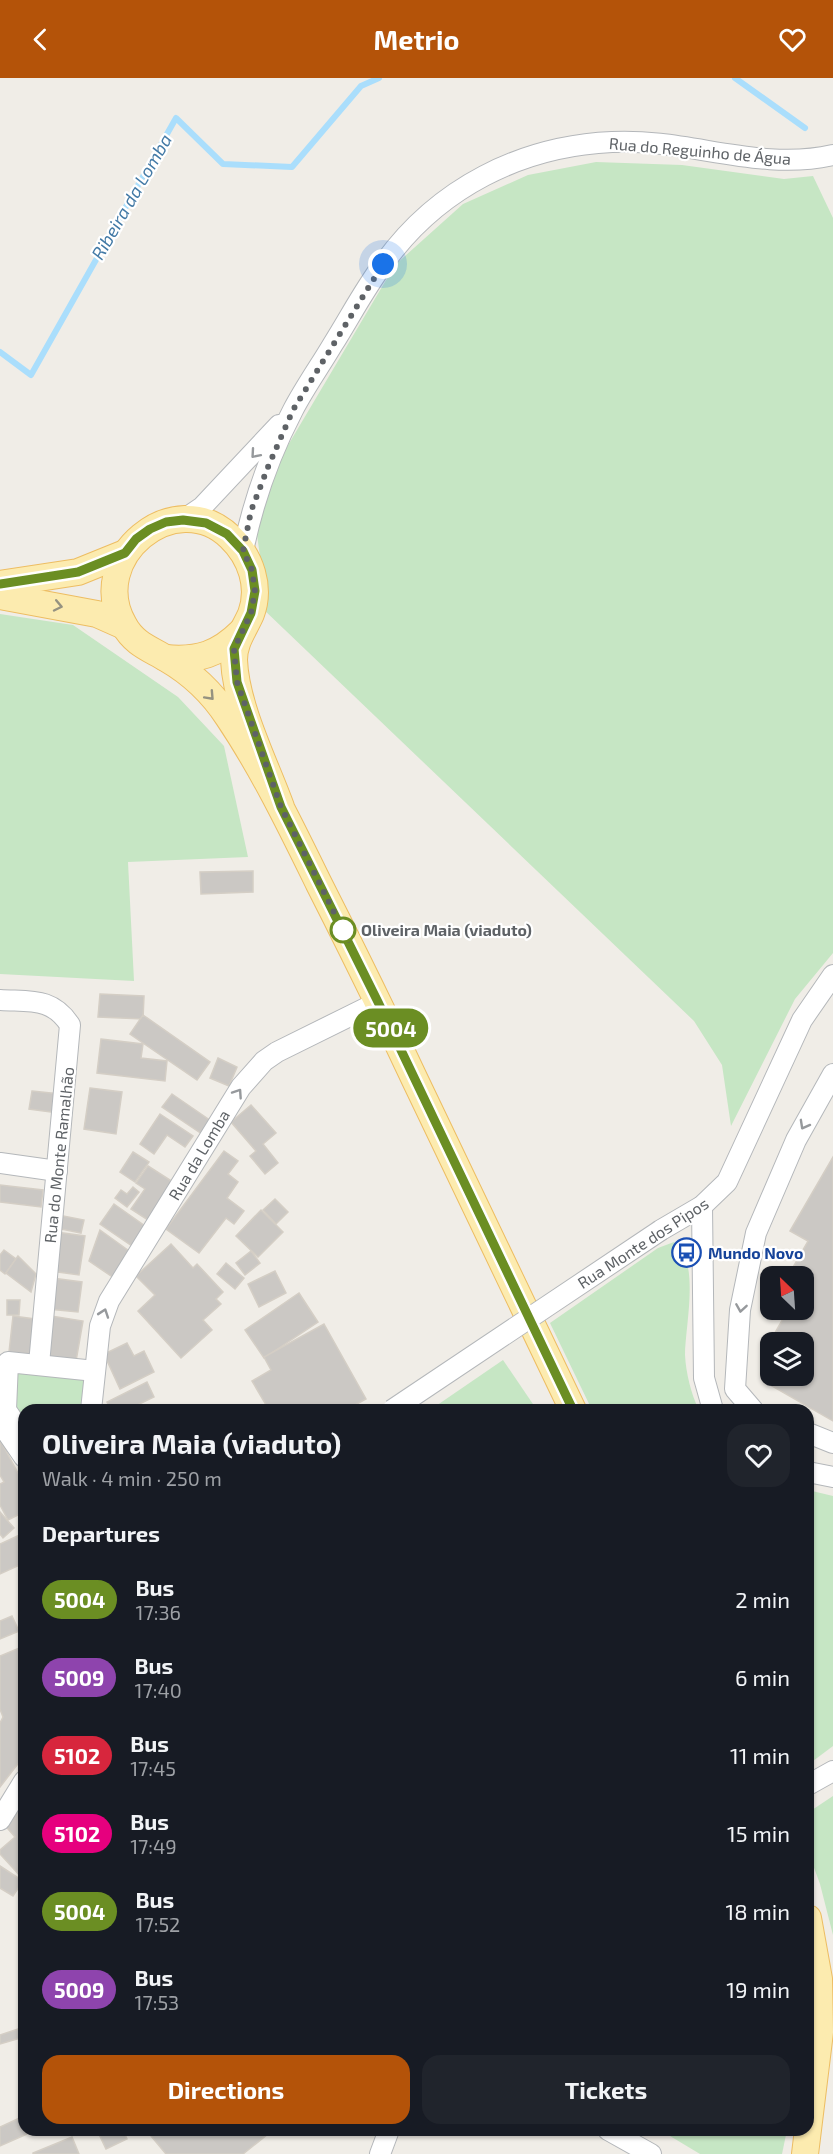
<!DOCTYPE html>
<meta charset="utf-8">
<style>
:root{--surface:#171b24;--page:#20242c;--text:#f1f3f6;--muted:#9ea1a6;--accent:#b45309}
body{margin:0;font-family:"Exo 2",sans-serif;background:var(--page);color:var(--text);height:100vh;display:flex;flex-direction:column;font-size:22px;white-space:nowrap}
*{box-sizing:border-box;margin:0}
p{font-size:20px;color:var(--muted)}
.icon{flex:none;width:33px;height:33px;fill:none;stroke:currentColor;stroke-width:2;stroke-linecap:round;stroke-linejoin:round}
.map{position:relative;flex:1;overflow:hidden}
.drawer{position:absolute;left:18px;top:1326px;width:796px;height:732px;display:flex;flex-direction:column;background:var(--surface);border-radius:18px;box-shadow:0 2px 4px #0004}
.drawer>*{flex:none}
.badge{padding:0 12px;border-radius:20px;font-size:21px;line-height:39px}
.needle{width:39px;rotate:335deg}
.fabs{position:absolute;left:760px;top:1188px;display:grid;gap:12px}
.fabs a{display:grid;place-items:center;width:54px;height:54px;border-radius:12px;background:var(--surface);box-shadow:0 2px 4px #0004;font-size:30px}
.you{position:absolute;width:30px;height:30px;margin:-15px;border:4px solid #fff;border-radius:50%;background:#1a73e8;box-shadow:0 0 0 9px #1a73e833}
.map>.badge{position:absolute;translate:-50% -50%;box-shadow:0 0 0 3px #fff}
h2{padding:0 24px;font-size:22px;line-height:54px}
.round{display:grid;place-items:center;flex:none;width:63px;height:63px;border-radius:18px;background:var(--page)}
.headline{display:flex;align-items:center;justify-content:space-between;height:102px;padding:0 24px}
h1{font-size:28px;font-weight:700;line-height:45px}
.action{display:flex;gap:12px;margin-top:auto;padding:12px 24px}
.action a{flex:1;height:69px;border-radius:18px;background:var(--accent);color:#fff;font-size:24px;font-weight:700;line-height:69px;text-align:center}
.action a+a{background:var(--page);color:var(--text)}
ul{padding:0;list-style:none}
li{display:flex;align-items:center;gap:18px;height:78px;padding:0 24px}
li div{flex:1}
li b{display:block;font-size:22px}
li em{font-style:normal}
li .badge{min-width:66px;font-weight:700;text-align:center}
header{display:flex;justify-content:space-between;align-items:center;height:78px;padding:0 24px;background:var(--accent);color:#fff;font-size:27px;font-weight:700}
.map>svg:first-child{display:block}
.green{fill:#c6e6c4}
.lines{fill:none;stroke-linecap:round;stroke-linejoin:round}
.stream{stroke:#aadefc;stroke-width:6}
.building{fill:#cbc8c4;stroke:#d4cec5;stroke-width:1.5}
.minor-casing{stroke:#b4b7ba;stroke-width:22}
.major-casing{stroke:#edbd62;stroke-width:28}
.minor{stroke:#fff;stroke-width:20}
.major{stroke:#fcebaf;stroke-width:26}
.minor-bridge-casing{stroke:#b4b7ba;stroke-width:22;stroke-linecap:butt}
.minor-bridge{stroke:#fff;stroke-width:20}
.oneway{stroke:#96999c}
.oneway2{stroke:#959280}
.line-casing{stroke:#fff;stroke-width:14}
.line{stroke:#6b8e23;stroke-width:9}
.walk{stroke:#5e6266;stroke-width:6;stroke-dasharray:0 10.8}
.stop-dot{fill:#fff;stroke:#6b8e23;stroke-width:3}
.labels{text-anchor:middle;stroke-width:4.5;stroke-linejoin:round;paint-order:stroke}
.street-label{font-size:16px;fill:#5e6266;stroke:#fff}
.stop-label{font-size:16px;font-weight:bold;fill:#5e6266;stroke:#fff;text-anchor:start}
.transit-label{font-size:16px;font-weight:bold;fill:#164399;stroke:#fff;text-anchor:start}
.water-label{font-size:18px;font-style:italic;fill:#437aa6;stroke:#fff}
</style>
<header><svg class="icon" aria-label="back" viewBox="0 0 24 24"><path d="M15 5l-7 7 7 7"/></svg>Metrio<svg class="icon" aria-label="heart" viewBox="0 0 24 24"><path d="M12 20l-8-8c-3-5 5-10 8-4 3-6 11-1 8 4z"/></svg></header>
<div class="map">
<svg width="833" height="2076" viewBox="0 0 833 2076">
<rect width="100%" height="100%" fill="#f0ede7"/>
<g class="green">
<polygon points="596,84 682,87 784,101 813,98 833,140 833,875 795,921 731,1048 722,987 694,943 262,530 265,515 255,442 278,384 395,187 463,126 528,97"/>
<polygon points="0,536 73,547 178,619 224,668 248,779 128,784 134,903 0,896"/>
<path d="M 674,1164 C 701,1182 685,1248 685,1277 C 686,1295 691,1316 699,1332 L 592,1332 L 550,1245 L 658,1170 Z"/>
<polygon points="503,1282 537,1332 430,1332"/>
<polygon points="15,1292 89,1300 85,1332 24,1332 24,1348 12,1330"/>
<polygon points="808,1412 833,1418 833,1668 809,1686"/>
<polygon points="833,1718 833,1857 820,1806 809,1776 809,1734"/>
<polygon points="660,2052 787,2052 782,2076 700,2076"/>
</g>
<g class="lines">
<g class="stream">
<polyline points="735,0 805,50"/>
<polyline points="0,274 31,297 176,40 223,86 292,89 361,8 379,0"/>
</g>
</g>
<g class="building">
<polygon points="253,793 253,814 201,816 200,794"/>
<polygon points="100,916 144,918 143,941 98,939"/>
<polygon points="143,937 210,984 197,1002 130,956"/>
<polygon points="101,961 143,966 141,980 167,983 165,1003 97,995"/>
<polygon points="218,980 237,989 229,1008 210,1000"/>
<polygon points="90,1010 122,1014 116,1056 84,1051"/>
<polygon points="32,1013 60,1016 58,1035 29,1031"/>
<polygon points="172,1016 211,1043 202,1056 162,1029"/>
<polygon points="251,1027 276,1055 263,1066 278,1085 265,1096 250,1078 256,1073 231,1044"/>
<polygon points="160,1036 193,1058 185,1069 167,1057 154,1076 140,1066"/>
<polygon points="224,1073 238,1083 228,1096 238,1104 227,1120 244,1133 234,1146 226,1140 199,1175 166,1151"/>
<polygon points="133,1074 149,1084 135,1104 120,1094"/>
<polygon points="833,1079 833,1343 765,1304 771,1294 771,1298 804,1298 804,1264 771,1264 771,1278 764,1274 788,1232 804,1232 804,1198 788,1198 808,1163 790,1153"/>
<polygon points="148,1088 173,1104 148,1142 131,1131 145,1111 136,1105"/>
<polygon points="0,1107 43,1112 41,1129 0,1124"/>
<polygon points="133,1109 139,1114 127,1129 115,1120 121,1112 127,1116"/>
<polygon points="275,1121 288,1134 276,1146 263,1132"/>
<polygon points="114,1126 145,1148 132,1168 100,1146"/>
<polygon points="261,1132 283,1154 258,1179 236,1158"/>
<polygon points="58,1137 84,1142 81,1155 56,1150"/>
<polygon points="100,1152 129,1173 114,1200 89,1183"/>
<polygon points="56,1154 85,1158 79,1197 51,1193"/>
<polygon points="171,1166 193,1190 197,1186 223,1214 216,1221 221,1226 203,1242 212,1252 181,1280 138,1233 155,1217 136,1198"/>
<polygon points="4,1172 16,1181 5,1196 0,1192 0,1177"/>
<polygon points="251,1173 260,1185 245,1197 236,1185"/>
<polygon points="18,1178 36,1196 31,1214 6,1195"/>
<polygon points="226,1185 244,1200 235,1211 217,1196"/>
<polygon points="275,1193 286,1215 259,1229 248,1206"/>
<polygon points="52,1200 82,1204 78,1234 48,1231"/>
<polygon points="299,1215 318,1244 264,1280 245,1252"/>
<polygon points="7,1222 20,1222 19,1237 7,1237"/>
<polygon points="13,1238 35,1241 31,1276 9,1274"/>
<polygon points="51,1238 83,1243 75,1289 43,1284"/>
<polygon points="324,1246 366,1321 346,1332 269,1332 252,1303 271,1292 264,1279"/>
<polygon points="127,1265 134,1278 144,1273 154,1294 120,1311 104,1276"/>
<polygon points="147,1304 154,1319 127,1332 111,1332 107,1324"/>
<polygon points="0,1362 24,1406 24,1434 8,1442 0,1427 0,1406 4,1404 0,1397"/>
<polygon points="0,1434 14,1450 3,1460 0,1456"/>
<polygon points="24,1455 24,1485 0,1496 0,1466"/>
<polygon points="12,1538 19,1553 0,1561 0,1543"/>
<polygon points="24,1568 24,1678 0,1709 0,1645 3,1639 0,1631 0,1578"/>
<polygon points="24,1727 24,1802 0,1776 0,1772 15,1759 3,1745"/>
<polygon points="0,1788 23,1803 13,1818 0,1810"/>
<polygon points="24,1949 24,1959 0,1966 0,1957"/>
<polygon points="24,2038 24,2052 36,2052 0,2068 0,2049"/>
<polygon points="102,2052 123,2052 127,2061 106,2071 98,2054"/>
<polygon points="146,2052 273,2052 243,2076 166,2076"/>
<polygon points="72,2059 79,2076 33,2076 33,2075"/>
</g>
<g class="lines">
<defs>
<g id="minor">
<polyline points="183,442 202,429 279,347"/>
<path d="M 243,473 C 253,424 270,376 293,332 C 305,309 320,288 333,266 C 350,239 365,210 384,185 C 438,110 521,68 612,64 C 687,60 759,94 833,77"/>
<path d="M 0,922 C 30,924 52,919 70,947 L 39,1286"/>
<polyline points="0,1085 57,1093"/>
<polyline points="702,1128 704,1300 713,1332"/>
<polyline points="661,1152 702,1128 727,1104 802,942 833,897"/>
<polyline points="91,1332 100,1248 109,1223 241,1009 264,983 277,974 378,924"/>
<polyline points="753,1332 735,1311 740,1232 756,1155 796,1062 833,996"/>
<polyline points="2,1347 24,1379"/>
<polyline points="808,1355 833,1365"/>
<polyline points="24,1358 6,1332 8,1284 95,1293"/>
<polyline points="808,1394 833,1399"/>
<polyline points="808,1707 833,1693"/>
<polyline points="0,1742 24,1703"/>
<polyline points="608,2052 651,2076"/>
<polyline points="380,2076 389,2052"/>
</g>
<g id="major">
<polyline points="0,506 78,494 125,475"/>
<polyline points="0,518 97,536 124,548"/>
<path d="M 166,580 C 198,583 219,576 241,554"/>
<path d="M 281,729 C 265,685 236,629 234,582 C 234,564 244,552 251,536 C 261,509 251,479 230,459 C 175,406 85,480 124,547 C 134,566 151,571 167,581 C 191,595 213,616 228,639 C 263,691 291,749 319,806 C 352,871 384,936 415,1002 C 468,1112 520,1222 573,1332"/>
<polyline points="805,2076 820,1954 819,1901 808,1840"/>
</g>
</defs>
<use href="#minor" class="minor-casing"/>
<use href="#major" class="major-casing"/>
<use href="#minor" class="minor"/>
<use href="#major" class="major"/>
<defs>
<polyline id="minor-bridge" points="392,1332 661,1152"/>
</defs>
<use href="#minor-bridge" class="minor-bridge-casing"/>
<use href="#minor-bridge" class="minor-bridge"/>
</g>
<defs><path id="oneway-chevron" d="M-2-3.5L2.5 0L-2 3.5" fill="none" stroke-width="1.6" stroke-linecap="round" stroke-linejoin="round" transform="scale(1.5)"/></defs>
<g class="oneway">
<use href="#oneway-chevron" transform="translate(255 376) rotate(131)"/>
<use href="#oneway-chevron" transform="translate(238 1015) rotate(-56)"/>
<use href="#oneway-chevron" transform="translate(804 1047) rotate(119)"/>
<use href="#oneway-chevron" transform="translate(741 1230) rotate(99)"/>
<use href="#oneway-chevron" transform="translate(104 1235) rotate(-71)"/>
</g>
<g class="oneway2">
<use href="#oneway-chevron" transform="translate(58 528) rotate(12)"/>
<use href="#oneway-chevron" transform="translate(210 618) rotate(47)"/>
</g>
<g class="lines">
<defs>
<polyline id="line" points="0,506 78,494 125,475 136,461 150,451 166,444 183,442 206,445 227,456 243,473 252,492 255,513 251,535 234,571 237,604 281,729 378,924 573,1332"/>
</defs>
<use href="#line" class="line-casing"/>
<use href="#line" class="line"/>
<polyline class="walk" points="343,852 348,862 281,729 237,604 234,571 251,535 255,513 252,492 243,473 251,433 268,389 293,332 383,186"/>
</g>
<defs>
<symbol id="bus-ring" viewBox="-11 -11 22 22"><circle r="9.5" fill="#fff" stroke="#1a4fb4" stroke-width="1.5"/><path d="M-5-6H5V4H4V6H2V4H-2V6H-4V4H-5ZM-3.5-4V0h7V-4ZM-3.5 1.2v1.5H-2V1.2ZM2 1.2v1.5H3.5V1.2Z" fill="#1a4fb4"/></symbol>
</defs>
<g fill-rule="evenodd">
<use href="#bus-ring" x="670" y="1158" width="33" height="33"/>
</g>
<circle class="stop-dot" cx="343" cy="852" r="12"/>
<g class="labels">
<g class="street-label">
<text transform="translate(700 73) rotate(5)" y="6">Rua do Reguinho de Água</text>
<text transform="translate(59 1077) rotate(-84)" y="6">Rua do Monte Ramalhão</text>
<text transform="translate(199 1077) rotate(-59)" y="6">Rua da Lomba</text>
<text transform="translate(643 1165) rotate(-33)" y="6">Rua Monte dos Pipos</text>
</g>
<g class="stop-label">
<text x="361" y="858">Oliveira Maia (viaduto)</text>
</g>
<g class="transit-label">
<text x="708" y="1181">Mundo Novo</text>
</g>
<g class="water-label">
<text transform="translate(132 119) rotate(-60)" y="6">Ribeira da Lomba</text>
</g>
</g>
</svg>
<div class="fabs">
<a><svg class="needle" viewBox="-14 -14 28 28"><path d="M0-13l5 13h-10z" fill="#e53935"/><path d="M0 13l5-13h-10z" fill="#9ea1a6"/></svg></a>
<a><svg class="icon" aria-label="layers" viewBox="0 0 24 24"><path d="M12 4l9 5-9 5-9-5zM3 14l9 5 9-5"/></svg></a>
</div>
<div class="you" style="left:383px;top:186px"></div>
<b class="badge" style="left:391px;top:950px;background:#6b8e23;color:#fff">5004</b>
<section class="drawer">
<div class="headline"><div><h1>Oliveira Maia (viaduto)</h1><p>Walk · 4 min · 250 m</p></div><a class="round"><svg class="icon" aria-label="heart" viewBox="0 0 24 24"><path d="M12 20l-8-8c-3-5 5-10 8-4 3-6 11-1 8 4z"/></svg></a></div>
<h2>Departures</h2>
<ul>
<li><span class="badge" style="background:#6b8e23;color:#fff">5004</span><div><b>Bus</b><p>17:36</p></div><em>2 min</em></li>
<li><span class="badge" style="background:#8e44ad;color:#fff">5009</span><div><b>Bus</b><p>17:40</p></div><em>6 min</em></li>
<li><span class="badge" style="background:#d7263d;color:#fff">5102</span><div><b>Bus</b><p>17:45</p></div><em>11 min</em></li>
<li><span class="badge" style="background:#e6007e;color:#fff">5102</span><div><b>Bus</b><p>17:49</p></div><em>15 min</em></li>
<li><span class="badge" style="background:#6b8e23;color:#fff">5004</span><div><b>Bus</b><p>17:52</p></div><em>18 min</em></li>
<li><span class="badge" style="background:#8e44ad;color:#fff">5009</span><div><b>Bus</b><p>17:53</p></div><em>19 min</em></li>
</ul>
<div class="action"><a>Directions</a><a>Tickets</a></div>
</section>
</div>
